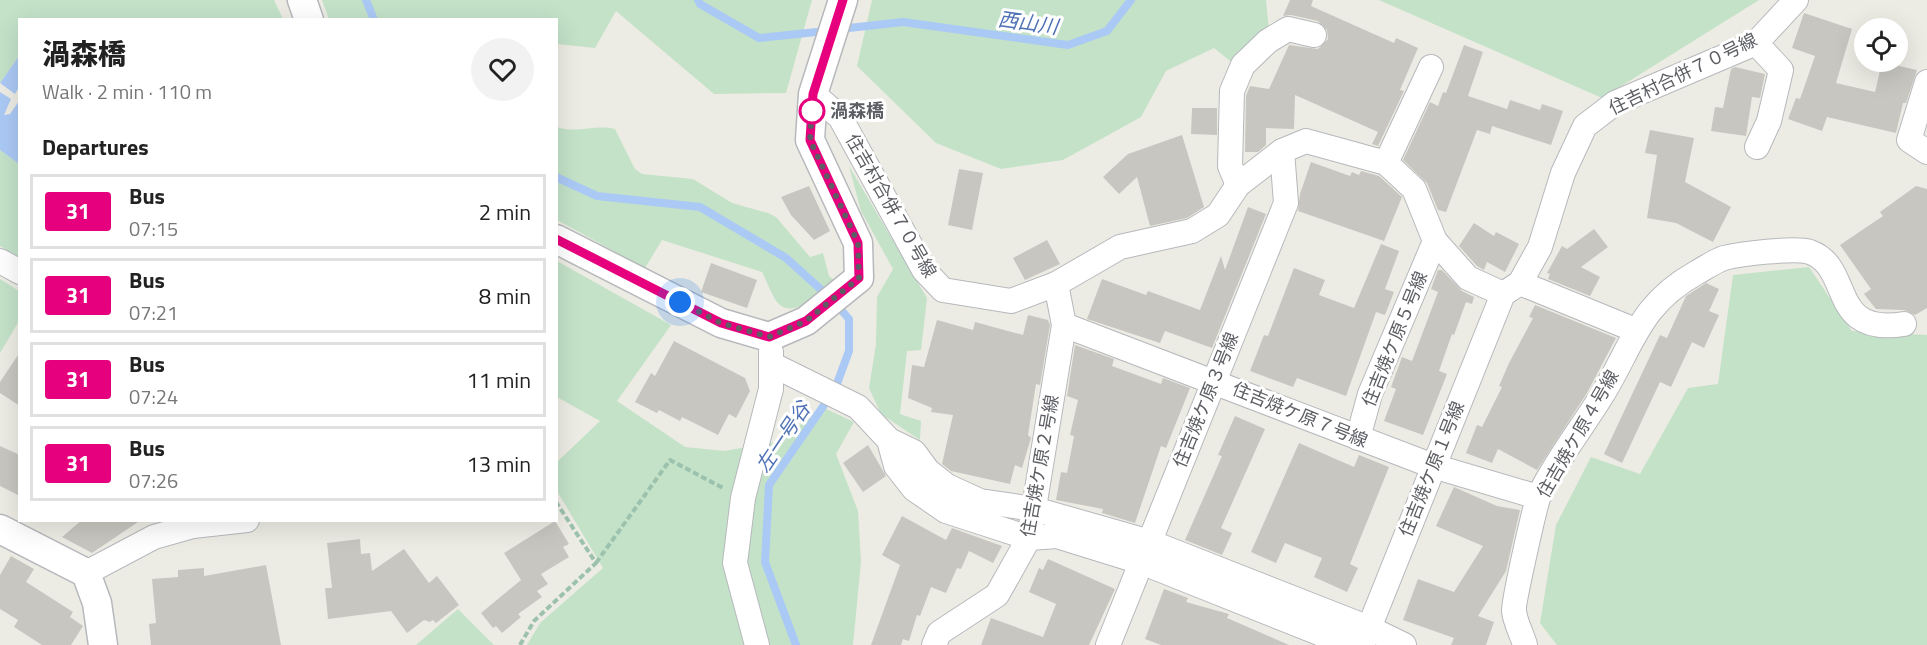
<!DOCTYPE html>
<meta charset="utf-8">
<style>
:root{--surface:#fff;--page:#f2f2f2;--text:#222;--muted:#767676;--line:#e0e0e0}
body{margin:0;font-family:"Titillium Web","Noto Sans JP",sans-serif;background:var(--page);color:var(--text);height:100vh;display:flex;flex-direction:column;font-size:22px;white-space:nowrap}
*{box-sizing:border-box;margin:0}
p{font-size:20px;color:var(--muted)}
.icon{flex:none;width:33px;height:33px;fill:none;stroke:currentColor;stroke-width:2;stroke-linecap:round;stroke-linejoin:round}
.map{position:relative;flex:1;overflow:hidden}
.details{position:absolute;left:18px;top:18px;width:540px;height:504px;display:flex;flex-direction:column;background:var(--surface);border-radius:0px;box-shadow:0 6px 24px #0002}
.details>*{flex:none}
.badge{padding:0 12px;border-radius:4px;font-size:21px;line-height:39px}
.controls{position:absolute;left:1854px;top:18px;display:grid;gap:12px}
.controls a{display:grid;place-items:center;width:54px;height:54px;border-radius:50%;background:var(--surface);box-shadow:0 6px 24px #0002;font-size:30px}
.you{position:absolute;width:30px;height:30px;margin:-15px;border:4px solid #fff;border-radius:50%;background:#1a73e8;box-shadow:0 0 0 9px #1a73e833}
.map>.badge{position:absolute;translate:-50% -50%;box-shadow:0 0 0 3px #fff}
h2{padding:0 24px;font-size:22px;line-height:54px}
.round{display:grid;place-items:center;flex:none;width:63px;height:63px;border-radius:32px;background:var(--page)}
.summary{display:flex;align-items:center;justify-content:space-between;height:102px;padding:0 24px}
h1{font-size:28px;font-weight:800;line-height:45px}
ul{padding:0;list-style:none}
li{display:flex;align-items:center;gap:18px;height:75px;margin:0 12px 9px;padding:0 12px;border:3px solid var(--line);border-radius:0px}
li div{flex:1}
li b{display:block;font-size:22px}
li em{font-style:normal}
li .badge{min-width:66px;font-weight:700;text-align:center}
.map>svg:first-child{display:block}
.green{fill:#c3e2c8}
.water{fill:#abc9f5}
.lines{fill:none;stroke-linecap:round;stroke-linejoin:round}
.stream{stroke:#abc9f5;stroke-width:8}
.building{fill:#c8c6c0}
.minor-casing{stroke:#b6b8bc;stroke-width:26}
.tertiary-casing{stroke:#b6b8bc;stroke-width:31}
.path{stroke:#9cc2ad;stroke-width:4;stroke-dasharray:6 3;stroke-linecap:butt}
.minor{stroke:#fff;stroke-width:24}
.tertiary{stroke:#fff;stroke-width:28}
.line-casing{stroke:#fff;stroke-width:14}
.line{stroke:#e6007e;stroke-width:9}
.walk{stroke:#5c5e63;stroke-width:6;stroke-dasharray:0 10.8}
.stop-dot{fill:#fff;stroke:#e6007e;stroke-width:3}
.labels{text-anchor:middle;stroke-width:6;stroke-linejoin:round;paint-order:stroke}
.street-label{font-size:18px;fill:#5c5e63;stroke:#fff}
.stop-label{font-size:18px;font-weight:bold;fill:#5c5e63;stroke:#fff;text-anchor:start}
.water-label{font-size:20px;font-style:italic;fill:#5072b6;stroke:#fff}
</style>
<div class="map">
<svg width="1927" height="645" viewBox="0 0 1927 645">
<rect width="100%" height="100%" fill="#edece4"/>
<g class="green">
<polygon points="0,0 274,0 283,19 20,20 19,56 0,83"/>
<polygon points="322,0 812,0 786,93 714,94 616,11 595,48 557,44 556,20 329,19"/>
<polygon points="872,0 1266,0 1269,32 1235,65 1214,48 1166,71 1141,117 1063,160 1001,169 936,143 857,66"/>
<polygon points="1379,0 1759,0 1602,98"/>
<path d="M 557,127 C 576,134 595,124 615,129 L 635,169 L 642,174 L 693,179 L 732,203 L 768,213 L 776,217 L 810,257 L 823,253 L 829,276 L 837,282 C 826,291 795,318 780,305 C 772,298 767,281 762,272 L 662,240 L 645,268 L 557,220 Z"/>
<polygon points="0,150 19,164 19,257 0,246"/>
<polygon points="849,166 927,298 921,350 907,351 900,414 921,421 920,440 881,414 869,388 876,344 877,297 893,269 861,211"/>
<polygon points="557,261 671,325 617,401 685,447 724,451 776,442 824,408 854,422 836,454 858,511 861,562 853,645 527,645 540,623 603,568 557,491 557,462 600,421 557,397"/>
<polygon points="1809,267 1852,331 1927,335 1927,645 1557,645 1540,623 1556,525 1591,457 1640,474 1688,388 1718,384 1733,275"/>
<polygon points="0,279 19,291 19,321 0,353"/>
<polygon points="458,609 494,645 416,645"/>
</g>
<g class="water">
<polygon points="19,56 19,87 15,94 0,83"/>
<polygon points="0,92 11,99 4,115 10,114 19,101 19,164 0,150"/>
</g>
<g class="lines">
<g class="stream">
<polyline points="366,0 374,20"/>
<polyline points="698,0 700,4 759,38 826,31"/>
<polyline points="840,29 903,22 1068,45 1107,31 1131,0"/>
<polyline points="556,177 597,196 700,207 786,258 827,295"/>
<polyline points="796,645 765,562 769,485 835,389 849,351 849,319 836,304"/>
</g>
</g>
<g class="building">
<polygon points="1290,0 1313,0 1311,6 1394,43 1396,38 1418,48 1400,90 1404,91 1378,146 1372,144 1378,132 1295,95 1294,129 1266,128 1266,145 1258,152 1245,152 1246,96 1250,86 1269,89 1289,45 1318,49 1328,39 1327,30 1318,21 1291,15 1283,16"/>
<polygon points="1804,13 1852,29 1836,83 1875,92 1882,62 1917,70 1906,103 1903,103 1896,133 1827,117 1822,131 1788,119 1796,98 1800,99 1815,56 1792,48"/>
<polygon points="1464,45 1483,52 1468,96 1507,109 1510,100 1540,110 1542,104 1563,111 1551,145 1492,126 1490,134 1477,130 1446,212 1438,210 1427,183 1403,160 1430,102 1438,106 1443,92 1446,93"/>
<polygon points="1735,67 1765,74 1760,98 1752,97 1746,136 1711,131 1715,107 1723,108 1731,69"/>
<polygon points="1192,108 1217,108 1217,135 1191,134"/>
<polygon points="1650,130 1694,138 1685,182 1731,207 1713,242 1676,223 1647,218 1657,155 1645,153"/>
<polygon points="1182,135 1204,207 1187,218 1150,226 1137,177 1119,194 1103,177 1128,154"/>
<polygon points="1311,162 1350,176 1352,172 1359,175 1361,171 1379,176 1402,197 1384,241 1298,211 1300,194"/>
<polygon points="959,169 983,173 972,230 948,225"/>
<polygon points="809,186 830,231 814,240 791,215 781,197"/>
<polygon points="1916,186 1927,189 1927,308 1915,315 1904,310 1876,309 1864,294 1871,289 1840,245 1883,216 1880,212"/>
<polygon points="1248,207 1266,214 1212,348 1165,331 1160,343 1087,319 1102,279 1146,295 1148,291 1200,310 1221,256 1225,270"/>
<polygon points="1474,223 1494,236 1496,232 1519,244 1505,272 1487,262 1484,270 1477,266 1459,246"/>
<polygon points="1594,229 1608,247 1581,267 1600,277 1590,296 1548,279 1550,274 1547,273 1562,246 1567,249"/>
<polygon points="1047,240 1060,264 1025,280 1013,258"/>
<polygon points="1381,244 1399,251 1385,289 1394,292 1385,315 1376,312 1346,396 1297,378 1293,387 1250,371 1264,335 1268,336 1294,268 1325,280 1319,295 1354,308"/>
<polygon points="711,263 757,280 747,308 701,292"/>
<polygon points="1438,270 1442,270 1462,291 1474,297 1472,304 1466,302 1454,335 1452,334 1439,371 1447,374 1423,435 1384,421 1396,389 1391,387 1402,357 1412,361 1438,292 1431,289"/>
<polygon points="1706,283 1719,289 1709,311 1719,315 1704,348 1692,342 1671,387 1660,382 1622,463 1604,454 1660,335 1667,338 1686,296"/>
<polygon points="1535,305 1616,338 1587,393 1537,470 1498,449 1492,463 1466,453 1477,425 1482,427 1502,387 1499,386 1509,363 1533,318 1529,317"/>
<polygon points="1028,315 1048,320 1050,325 1040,385 1036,384 1028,435 1031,438 1022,468 1015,465 1010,484 951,471 942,464 953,415 931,412 932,408 908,398 912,365 924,367 937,320 973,330 975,322 1023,335"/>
<polygon points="674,341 745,378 750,391 736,418 729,414 718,435 682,417 680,421 659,410 657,413 635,402 651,373 655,376"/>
<polygon points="1075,345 1114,359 1112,366 1161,384 1163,378 1190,388 1166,448 1161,446 1135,523 1102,513 1103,509 1056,500 1061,472 1067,473 1074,436 1070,435 1078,400 1067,396"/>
<polygon points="20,352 20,406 0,393 0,382"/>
<polygon points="1235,416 1265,429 1221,528 1232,533 1222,555 1185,540 1222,456 1218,455"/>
<polygon points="1299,443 1354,467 1359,455 1389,467 1350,564 1358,568 1347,592 1314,577 1322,558 1285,543 1276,563 1251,552"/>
<polygon points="868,445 886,476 863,492 843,463"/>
<polygon points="0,446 20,455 20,496 0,486"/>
<polygon points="1454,487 1497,506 1520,510 1506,571 1478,616 1494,622 1486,645 1451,645 1454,638 1403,620 1418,579 1454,592 1483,546 1436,526"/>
<polygon points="902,516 946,540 952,528 1002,546 993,563 969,551 961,569 957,568 946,593 931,587 920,616 917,615 909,641 903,639 901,645 871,645 900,565 882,555"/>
<polygon points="82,520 141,520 92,553 62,537"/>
<polygon points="555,521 569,544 563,547 569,557 541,574 548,584 537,591 542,597 518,614 521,617 502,633 496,626 493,628 481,613 521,580 504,553"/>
<polygon points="360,539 361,554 370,553 372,571 404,549 429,583 437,576 459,605 436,623 433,620 430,622 424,620 407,633 391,611 328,619 325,588 332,588 327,543"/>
<polygon points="11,556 34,569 26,582 73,612 70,617 83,626 71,645 42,645 14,627 18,620 0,609 0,575"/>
<polygon points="1048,559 1115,589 1089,645 981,645 991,618 1043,637 1056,604 1029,592 1039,568 1043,570"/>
<polygon points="266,565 281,645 151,645 149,624 156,623 152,579 178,577 178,570 204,568 204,576"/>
<polygon points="1164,589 1188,598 1186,602 1229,614 1227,618 1289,645 1161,645 1145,639"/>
</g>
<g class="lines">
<defs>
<g id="minor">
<polyline points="1756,43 1781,70 1769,121 1757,147"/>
<polyline points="1927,82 1909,140 1927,152"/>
<polyline points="813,94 840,117 924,270 943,290 1011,301 1056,284 1120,247 1192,231 1218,215 1238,185 1282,151 1306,141 1386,163 1414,189 1435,241 1468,278 1503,294 1520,283 1540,247 1563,173 1585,126 1615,103 1756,43 1796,0"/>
<polyline points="1386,163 1431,67"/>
<polyline points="1238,185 1230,166 1232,91 1243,65 1268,41 1288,29 1314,35"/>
<polyline points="0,261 20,272"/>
<polyline points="1520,283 1635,330"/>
<polyline points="1064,325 1433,466 1538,497"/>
<polyline points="773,365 858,407 889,440 914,452 928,471 947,486 980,501 1034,509 1150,542 1369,628 1404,645"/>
<polyline points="1358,438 1370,394 1435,241"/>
<polyline points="889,440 896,466 914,489 946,511 1029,538 1057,536 1141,562 1349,645"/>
<polyline points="86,573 154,537 193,526 247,520"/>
<polyline points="1363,643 1503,294"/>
<polyline points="757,645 735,563 743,498 771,389 771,352"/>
<polyline points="934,645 939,633 997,595 1029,538 1064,325 1056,284"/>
<polyline points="1108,645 1286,203 1282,151"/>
<path d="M 1525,645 C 1522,634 1515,622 1514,611 C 1513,603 1535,505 1539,496 C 1553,465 1581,429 1599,400 C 1633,347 1637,306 1696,273 C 1705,268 1715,261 1724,258 C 1740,254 1795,247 1810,252 C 1854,268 1827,336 1904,324"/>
</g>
<g id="tertiary">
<polyline points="302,0 309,20"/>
<polyline points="556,239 721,323 769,337 806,321 859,278 858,243 810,140 813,94 843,0"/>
<polyline points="0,529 86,573 97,603 103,645"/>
</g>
</defs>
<use href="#minor" class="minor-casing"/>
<use href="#tertiary" class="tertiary-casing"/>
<g class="path">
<polyline points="596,563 670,460 723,488"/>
<polyline points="520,645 534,621 596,563 556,502"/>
</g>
<use href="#minor" class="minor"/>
<use href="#tertiary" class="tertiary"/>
</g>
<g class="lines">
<defs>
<polyline id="line" points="556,239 721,323 769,337 806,321 859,278 858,243 810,140 813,94 843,0"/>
</defs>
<use href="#line" class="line-casing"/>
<use href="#line" class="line"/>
<polyline class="walk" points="680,302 721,323 769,337 806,321 859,278 858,243 810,140 812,111"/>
</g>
<circle class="stop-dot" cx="812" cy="111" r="12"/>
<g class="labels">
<g class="street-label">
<text transform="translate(1683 74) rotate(-26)" y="6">住吉村合併７０号線</text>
<text transform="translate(891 206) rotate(60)" y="6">住吉村合併７０号線</text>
<text transform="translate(1395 339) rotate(-68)" y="6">住吉焼ケ原５号線</text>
<text transform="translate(1206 400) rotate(-68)" y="6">住吉焼ケ原３号線</text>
<text transform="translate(1300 415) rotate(22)" y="6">住吉焼ケ原７号線</text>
<text transform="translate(1578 434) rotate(-60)" y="6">住吉焼ケ原４号線</text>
<text transform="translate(1040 466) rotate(-80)" y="6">住吉焼ケ原２号線</text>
<text transform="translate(1432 469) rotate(-68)" y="6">住吉焼ケ原１号線</text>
</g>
<g class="stop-label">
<text x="830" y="117">渦森橋</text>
</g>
<g class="water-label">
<text transform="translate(1028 23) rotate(8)" y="7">西山川</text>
<text transform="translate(783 437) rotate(-56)" y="7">左一号谷</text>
</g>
</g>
</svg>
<div class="controls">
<a><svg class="icon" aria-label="locate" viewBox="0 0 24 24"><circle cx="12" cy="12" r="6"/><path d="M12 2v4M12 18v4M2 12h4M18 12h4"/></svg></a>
</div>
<div class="you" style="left:680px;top:302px"></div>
<section class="details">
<div class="summary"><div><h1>渦森橋</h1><p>Walk · 2 min · 110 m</p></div><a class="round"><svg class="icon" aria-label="heart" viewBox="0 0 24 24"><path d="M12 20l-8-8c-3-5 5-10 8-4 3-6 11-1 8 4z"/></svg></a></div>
<h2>Departures</h2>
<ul>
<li><span class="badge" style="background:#e6007e;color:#fff">31</span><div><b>Bus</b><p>07:15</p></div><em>2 min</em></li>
<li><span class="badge" style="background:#e6007e;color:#fff">31</span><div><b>Bus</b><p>07:21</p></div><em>8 min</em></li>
<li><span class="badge" style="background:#e6007e;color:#fff">31</span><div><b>Bus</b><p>07:24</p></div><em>11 min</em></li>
<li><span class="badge" style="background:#e6007e;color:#fff">31</span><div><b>Bus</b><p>07:26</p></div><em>13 min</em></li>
</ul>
</section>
</div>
